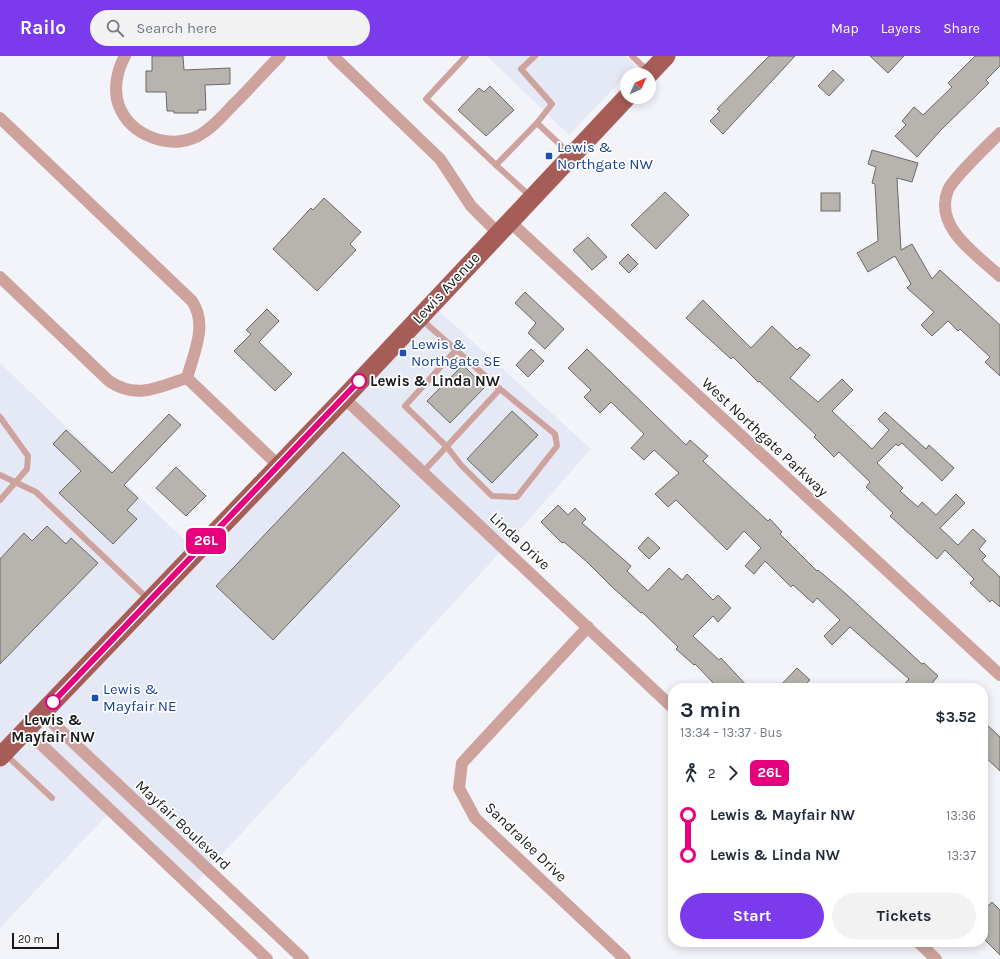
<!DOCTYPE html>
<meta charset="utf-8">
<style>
:root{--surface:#fff;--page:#f2f2f3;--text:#1f2937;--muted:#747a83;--accent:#7c3aed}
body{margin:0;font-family:Karla,sans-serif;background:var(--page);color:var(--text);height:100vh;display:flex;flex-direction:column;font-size:15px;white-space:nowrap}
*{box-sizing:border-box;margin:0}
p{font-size:13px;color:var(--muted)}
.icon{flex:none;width:22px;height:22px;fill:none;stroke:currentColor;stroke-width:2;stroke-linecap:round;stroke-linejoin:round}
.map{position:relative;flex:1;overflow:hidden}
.panel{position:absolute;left:668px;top:627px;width:320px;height:264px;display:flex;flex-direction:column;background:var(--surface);border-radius:16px;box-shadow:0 2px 10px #0003}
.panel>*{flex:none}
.badge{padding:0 8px;border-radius:6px;font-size:14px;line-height:26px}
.needle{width:26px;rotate:45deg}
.controls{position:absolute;left:620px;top:12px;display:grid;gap:8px}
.controls a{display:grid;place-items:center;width:36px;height:36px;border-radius:50%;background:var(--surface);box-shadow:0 2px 10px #0003;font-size:20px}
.scale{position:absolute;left:12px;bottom:10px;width:47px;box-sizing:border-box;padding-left:4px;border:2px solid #19191b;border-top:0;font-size:11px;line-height:14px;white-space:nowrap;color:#19191b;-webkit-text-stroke:3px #fff;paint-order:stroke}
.map>.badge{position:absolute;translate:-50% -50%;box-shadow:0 0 0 2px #fff}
.legs{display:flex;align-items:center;gap:6px;height:44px;padding:0 12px;font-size:13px}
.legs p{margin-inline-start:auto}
.headline{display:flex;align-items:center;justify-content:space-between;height:68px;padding:0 12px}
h1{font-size:22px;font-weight:700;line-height:30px}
.primary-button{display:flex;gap:8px;margin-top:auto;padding:8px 12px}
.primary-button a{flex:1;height:46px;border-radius:24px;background:var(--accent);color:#fff;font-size:16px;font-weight:700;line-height:46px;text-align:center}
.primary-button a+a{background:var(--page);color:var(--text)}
ul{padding:0 12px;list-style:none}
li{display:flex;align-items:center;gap:14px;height:40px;font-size:15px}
li i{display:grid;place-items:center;width:6px;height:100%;margin:0 5px;background:currentColor}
li i::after{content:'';width:10px;height:10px;margin:-5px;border:3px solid;border-radius:50%;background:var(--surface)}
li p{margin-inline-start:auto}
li:first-child i{background:linear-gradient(#0000 50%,currentColor 0)}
li:last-child i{background:linear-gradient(currentColor 50%,#0000 0)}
header{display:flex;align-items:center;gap:24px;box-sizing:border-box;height:56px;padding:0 20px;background:var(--accent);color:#fff}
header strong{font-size:19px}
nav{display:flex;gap:22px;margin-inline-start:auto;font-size:14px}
.search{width:280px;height:36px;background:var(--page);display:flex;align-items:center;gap:10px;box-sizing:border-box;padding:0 14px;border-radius:22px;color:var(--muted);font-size:15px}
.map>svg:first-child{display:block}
.built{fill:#e5e8f5}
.building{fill:#b7b3ae;stroke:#6d6965}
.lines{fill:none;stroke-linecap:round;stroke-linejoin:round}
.service{stroke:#cea39e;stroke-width:6}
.minor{stroke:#cea39e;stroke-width:12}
.primary{stroke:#a75d57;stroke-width:19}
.line-1-casing{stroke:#fff;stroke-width:9}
.line-1{stroke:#e6007e;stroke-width:6}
.transit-dot{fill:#1a4fb4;stroke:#fff;stroke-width:1.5}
.stop-1-dot{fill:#fff;stroke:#e6007e;stroke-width:2}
.labels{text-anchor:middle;stroke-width:3.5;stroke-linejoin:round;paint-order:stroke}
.transit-label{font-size:15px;fill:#164399;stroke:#fff;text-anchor:start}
.street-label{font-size:15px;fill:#19191b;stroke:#fff}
.stop-label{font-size:15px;font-weight:bold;fill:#19191b;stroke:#fff;text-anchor:start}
</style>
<header>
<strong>Railo</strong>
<div class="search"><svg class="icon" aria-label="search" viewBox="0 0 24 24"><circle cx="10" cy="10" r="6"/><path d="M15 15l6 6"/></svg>Search here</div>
<nav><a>Map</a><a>Layers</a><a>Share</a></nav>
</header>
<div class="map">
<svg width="1000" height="903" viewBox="0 0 1000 903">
<rect width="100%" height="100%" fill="#f3f4fa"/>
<g class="built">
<polygon points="487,0 626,0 635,10 569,79"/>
<polygon points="431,248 591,393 504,492 191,832 111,755 0,872 0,307 196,495"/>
</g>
<g class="building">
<polygon points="152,0 183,0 184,14 230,12 230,28 205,29 206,54 198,54 198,57 174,57 174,55 167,55 166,36 146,36 146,15 152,15"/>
<polygon points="769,0 795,0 723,78 710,65 720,55 717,53"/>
<polygon points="870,0 904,0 888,17"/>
<polygon points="975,0 1000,0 1000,10 986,24 989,27 940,75 917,101 895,80 906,69 902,65 914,51 923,59 952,31 948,27"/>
<polygon points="833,14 844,24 829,40 818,30"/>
<polygon points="490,30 514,54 486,80 458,54 479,32 484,36"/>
<polygon points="872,94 918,107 912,126 897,122 901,194 912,188 932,223 940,214 1000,269 1000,320 985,306 990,301 960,273 958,275 948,265 932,280 921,269 934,256 907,232 911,228 895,200 868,216 857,197 878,185 875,128 872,127 876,111 868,108"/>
<polygon points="665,136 689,159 656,193 631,169"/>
<rect x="821" y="137" width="19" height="18"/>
<polygon points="324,142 361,176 350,188 356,194 317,235 273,193 311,152 313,154"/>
<polygon points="588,181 607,201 592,214 573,194"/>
<polygon points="628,198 638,208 629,217 619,207"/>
<polygon points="525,236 564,273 545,293 528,277 536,267 515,247"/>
<polygon points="703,244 751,292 772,270 797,294 800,291 810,299 790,322 818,346 842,323 853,334 832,355 872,393 889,374 878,363 885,356 926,393 929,389 954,412 942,425 902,387 898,390 896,388 877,407 903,432 900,435 918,451 922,446 936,459 956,438 965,447 940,472 958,489 973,473 986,485 979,493 986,500 982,504 1000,521 1000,551 992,544 990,546 970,527 974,523 945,494 937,503 890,460 893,457 866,431 870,426 839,396 834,401 814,381 816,379 759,325 758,326 733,301 731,303 686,262"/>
<polygon points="267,253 279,265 259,286 292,318 275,335 234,295 251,278 246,274"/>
<polygon points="531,293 544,305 528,321 516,309"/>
<polygon points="587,293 686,389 690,384 708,400 703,405 768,465 770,463 782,476 780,478 817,515 818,514 845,537 922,608 924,607 938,620 928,632 901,632 909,623 850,571 832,589 824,580 840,564 817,542 813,547 793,529 791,531 765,505 754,518 745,510 761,492 744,475 727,494 676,444 668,451 655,438 679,417 654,394 644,404 631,392 644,378 611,346 600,357 584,341 591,334 568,312"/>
<polygon points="463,309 485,331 450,367 427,345"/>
<polygon points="512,355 538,379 492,427 467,403"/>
<polygon points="169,358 181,369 124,429 138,442 127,454 137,463 113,488 59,437 81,415 53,388 66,374 112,417"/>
<polygon points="343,396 400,450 273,584 216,530"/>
<polygon points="176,411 206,440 186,460 156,432"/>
<polygon points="558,449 568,459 575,452 586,463 582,467 631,510 627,515 648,535 669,512 682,524 687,518 713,544 718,539 731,552 718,566 713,560 693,580 719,604 721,602 749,632 718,632 695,608 694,609 676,593 678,591 642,556 641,557 611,530 587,506 564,486 562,487 541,466"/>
<polygon points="47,470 66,488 71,482 98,507 0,608 0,503 24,477 32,485"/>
<polygon points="648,481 660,492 649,503 638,492"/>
<polygon points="797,612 810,624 802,632 778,632"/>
<polygon points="983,665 1000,681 1000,715 983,699"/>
<polygon points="992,846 1000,854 1000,899 983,882 983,855"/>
</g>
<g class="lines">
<g class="service">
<polyline points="466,0 426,43 496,109"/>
<polyline points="535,0 521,13 552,48 537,67"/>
<polyline points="632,0 649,16"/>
<polyline points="531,141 496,109 537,67 570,98"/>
<polyline points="421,263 500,333 423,416"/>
<polyline points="456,294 405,350 447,391 461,409 492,440 517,441 557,390 555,378 500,333"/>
<polyline points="0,361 28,400 27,413 0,444"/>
<polyline points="0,419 36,436 149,544"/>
<polyline points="5,698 52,742"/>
</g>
<g class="minor">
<path d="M 125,0 C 117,14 113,34 119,50 C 131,80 169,94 198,80 C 213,72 224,58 236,46 C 251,31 265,15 280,0"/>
<polyline points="333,0 440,103 471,150 498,177"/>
<path d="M 0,62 L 192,245 C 208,269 194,296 187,322"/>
<path d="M 1000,77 C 989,88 953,122 948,134 C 933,171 977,199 1000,220"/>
<polyline points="509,165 1000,619"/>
<path d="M 0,221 L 109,325 C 137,344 158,331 187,322"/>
<polyline points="187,322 279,410"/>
<polyline points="344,342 673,652"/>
<polyline points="588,571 462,707 459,732 475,762 625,903"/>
<polyline points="42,657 303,903"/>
<polyline points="26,674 267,903"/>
<polyline points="918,886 936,903"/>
</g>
<g class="primary">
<polyline points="648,19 666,0"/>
<polyline points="0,701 344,342 627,41"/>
</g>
</g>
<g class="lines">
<defs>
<polyline id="line-1" points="53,646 359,325"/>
</defs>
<use href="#line-1" class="line-1-casing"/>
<use href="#line-1" class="line-1"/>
</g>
<g class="transit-dot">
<rect x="545" y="96" width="8" height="8" rx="2"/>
<rect x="399" y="293" width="8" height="8" rx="2"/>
<rect x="91" y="638" width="8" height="8" rx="2"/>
</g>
<g class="stop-1-dot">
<circle cx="359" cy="325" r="7"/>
<circle cx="53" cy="646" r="7"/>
</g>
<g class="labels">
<g class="transit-label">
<text x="557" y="96">Lewis &amp;<tspan x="557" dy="17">Northgate NW</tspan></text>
<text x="411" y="293">Lewis &amp;<tspan x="411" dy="17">Northgate SE</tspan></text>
<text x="103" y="638">Lewis &amp;<tspan x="103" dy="17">Mayfair NE</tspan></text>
</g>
<g class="street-label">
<text transform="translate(446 232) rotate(-47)" y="5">Lewis Avenue</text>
<text transform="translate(765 381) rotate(43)" y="5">West Northgate Parkway</text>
<text transform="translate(520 485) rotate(43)" y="5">Linda Drive</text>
<text transform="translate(183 769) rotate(43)" y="5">Mayfair Boulevard</text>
<text transform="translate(526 786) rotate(44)" y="5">Sandralee Drive</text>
</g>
<g class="stop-label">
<text x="370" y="330">Lewis &amp; Linda NW</text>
<text x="53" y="669" text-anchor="middle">Lewis &amp;<tspan x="53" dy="17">Mayfair NW</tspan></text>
</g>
</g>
</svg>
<div class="controls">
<a><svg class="needle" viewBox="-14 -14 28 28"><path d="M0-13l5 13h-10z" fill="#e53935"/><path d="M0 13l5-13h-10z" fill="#747a83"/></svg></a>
</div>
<div class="scale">20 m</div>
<b class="badge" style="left:206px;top:485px;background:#e6007e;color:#fff">26L</b>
<section class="panel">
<div class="headline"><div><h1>3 min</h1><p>13:34 – 13:37 · Bus</p></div><b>$3.52</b></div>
<div class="legs"><svg class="icon" aria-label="walk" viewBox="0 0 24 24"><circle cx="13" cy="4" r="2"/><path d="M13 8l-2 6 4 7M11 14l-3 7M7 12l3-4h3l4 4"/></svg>2<svg class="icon" aria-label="forward" viewBox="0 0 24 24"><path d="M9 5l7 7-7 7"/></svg><b class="badge" style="background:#e6007e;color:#fff">26L</b></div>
<ul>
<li><i style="color:#e6007e"></i><b>Lewis &amp; Mayfair NW</b><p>13:36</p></li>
<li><i style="color:#e6007e"></i><b>Lewis &amp; Linda NW</b><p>13:37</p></li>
</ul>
<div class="primary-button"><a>Start</a><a>Tickets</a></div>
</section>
</div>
